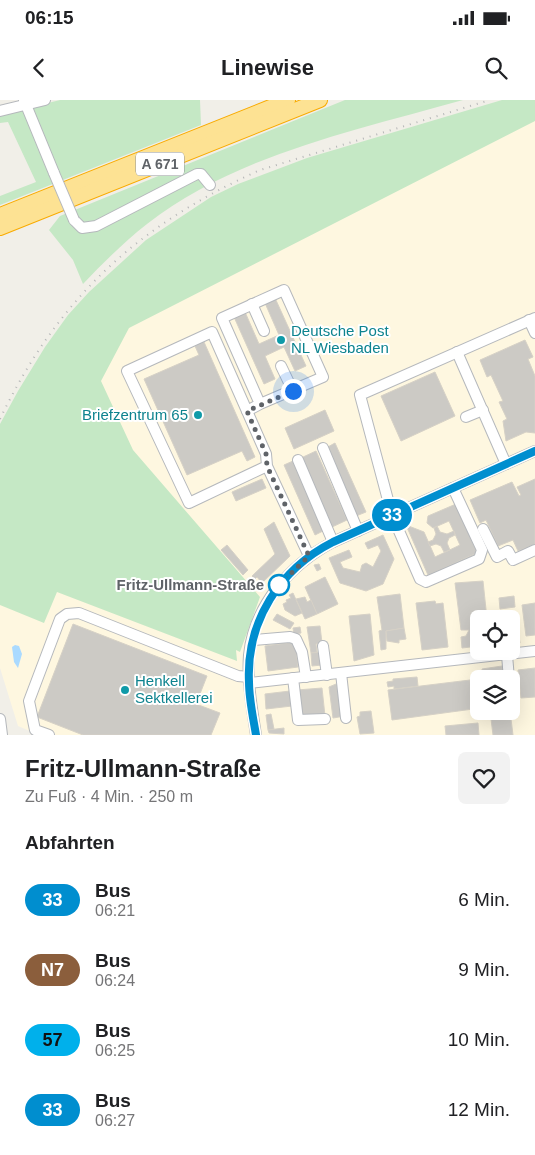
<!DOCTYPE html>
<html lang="de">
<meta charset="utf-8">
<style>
:root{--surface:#fff;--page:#f2f2f2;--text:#202124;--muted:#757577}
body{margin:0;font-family:Arial,sans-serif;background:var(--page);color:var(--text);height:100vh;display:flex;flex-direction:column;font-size:19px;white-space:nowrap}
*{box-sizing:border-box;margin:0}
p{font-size:16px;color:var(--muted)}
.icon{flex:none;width:28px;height:28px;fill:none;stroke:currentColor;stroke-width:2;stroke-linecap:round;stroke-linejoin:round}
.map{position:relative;height:635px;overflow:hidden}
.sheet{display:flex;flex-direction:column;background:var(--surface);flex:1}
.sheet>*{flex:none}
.badge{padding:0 10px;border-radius:16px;font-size:18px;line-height:32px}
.fabs{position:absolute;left:470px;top:510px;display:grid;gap:10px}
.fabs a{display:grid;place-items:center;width:50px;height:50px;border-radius:8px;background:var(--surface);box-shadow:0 5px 20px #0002;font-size:25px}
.you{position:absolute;width:25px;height:25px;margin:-12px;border:4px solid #fff;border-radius:50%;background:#1a73e8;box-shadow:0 0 0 8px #1a73e833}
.map>.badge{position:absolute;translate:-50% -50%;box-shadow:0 0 0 2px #fff}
h2{padding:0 25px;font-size:19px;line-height:45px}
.round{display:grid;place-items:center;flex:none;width:52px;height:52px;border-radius:8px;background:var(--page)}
.overview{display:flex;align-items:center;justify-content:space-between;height:85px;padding:0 25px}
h1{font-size:24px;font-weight:800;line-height:38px}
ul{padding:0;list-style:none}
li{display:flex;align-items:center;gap:15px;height:70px;padding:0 25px}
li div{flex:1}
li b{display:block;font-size:19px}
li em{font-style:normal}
li .badge{min-width:55px;font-weight:700;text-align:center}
.status{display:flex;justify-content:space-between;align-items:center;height:35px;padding:0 25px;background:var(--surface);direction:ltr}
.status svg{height:14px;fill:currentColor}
header{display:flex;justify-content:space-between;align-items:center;height:65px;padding:0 25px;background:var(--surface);font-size:22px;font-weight:800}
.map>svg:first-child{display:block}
.commercial{fill:#fef7e0;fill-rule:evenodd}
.green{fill:#c5e8c5}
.water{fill:#aadaff}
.building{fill:#cccac5;stroke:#d6d1c6}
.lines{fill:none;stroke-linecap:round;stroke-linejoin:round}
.minor-casing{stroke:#b5b8bc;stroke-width:12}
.highway-casing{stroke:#f9ab00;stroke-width:16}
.minor{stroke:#fff;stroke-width:10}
.highway{stroke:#fde293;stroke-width:14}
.rail{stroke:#b6b7b8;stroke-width:2;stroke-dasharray:1 6;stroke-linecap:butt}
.minor-bridge-casing{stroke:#b5b8bc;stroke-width:12;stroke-linecap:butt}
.minor-bridge{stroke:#fff;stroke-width:10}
.line-casing{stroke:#fff;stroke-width:11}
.line{stroke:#008ecf;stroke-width:8}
.walk{stroke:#5f6368;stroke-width:5;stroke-dasharray:0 9}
.culture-dot{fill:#0f9aa8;stroke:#fff;stroke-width:2}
.stop-dot{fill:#fff;stroke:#008ecf;stroke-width:2.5}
.labels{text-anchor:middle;stroke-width:4;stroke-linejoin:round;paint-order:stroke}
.shield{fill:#fff;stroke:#8f9295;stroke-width:1}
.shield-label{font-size:14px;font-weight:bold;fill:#5f6368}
.culture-label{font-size:15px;fill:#0d838f;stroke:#fff;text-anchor:start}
.stop-label{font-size:15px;font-weight:bold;fill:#5f6368;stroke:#fff;text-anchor:end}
</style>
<div class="status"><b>06:15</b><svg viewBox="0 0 49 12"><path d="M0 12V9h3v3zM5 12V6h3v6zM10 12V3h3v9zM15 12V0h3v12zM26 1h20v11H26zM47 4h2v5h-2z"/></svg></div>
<header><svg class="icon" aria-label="back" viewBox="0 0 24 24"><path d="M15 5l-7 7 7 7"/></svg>Linewise<svg class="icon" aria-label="search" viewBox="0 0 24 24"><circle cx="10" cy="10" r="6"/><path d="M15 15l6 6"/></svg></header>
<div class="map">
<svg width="535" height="635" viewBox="0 0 535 635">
<rect width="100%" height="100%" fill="#f1efe8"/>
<path class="commercial" d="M 535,0 L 535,635 L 39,635 L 18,626 L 0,568 L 0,420 L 108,214 ZM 479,519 L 511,519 L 511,551 L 479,551 ZM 479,579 L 511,579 L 511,611 L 479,611 Z"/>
<g class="green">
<polygon points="60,0 200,0 201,25 0,105 0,96 36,82 8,22 0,23 0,15"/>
<path d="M 345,0 L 463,0 C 357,30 235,55 147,124 C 124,142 103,163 83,184 L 73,160 L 49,130 L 60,116 Z"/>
<polygon points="502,0 535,0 535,21 129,228 101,281 133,350 260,497 240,552 236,550 237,561 57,492 44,523 0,505 0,324 18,291 45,247 68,215 89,192 146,140 211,97 238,84 307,58"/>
</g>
<polygon class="water" points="15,545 19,546 22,554 18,568 14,562 12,547"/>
<g class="building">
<polygon points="275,198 306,266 295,271 284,247 265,256 275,279 264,284 234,217 245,212 259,244 279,235 265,203"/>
<polygon points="525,240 533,257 528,259 535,276 535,333 526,332 506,341 503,321 507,319 499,302 503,301 491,275 487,277 480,260"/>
<polygon points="204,242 255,357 247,361 242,351 187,375 144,279 199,255 195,246"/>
<polygon points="435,272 455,316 401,341 381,296"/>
<polygon points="325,310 334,331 294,349 285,328"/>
<polygon points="335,343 366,412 356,416 326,348"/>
<polygon points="316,351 347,420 332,427 301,358"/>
<polygon points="293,361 323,431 315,435 284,365"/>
<polygon points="262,379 266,388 236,401 232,392"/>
<polygon points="535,379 535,444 518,451 513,440 498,446 486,420 480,423 470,400 512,382 519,396 521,395 517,387"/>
<polygon points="456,404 477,453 428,475 406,425 424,432 435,457 460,445 449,421 433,428 427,423 428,416"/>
<polygon points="274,422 290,456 262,483 257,477 255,479 252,476 275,454 264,429"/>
<polygon points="437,426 440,432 447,434 454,431 455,435 449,438 447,443 450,450 444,452 441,446 436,444 430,446 428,442 433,440 436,434 434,428"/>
<polygon points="383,435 394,459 383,484 366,491 340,483 329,458 349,450 352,457 340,462 343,468 360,472 362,465 366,463 373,467 381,451 378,445 368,449 365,443"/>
<polygon points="227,445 248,470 243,475 221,450"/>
<polygon points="319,464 321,469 317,471 314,465"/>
<polygon points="325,477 338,504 317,514 305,487"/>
<polygon points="483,481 487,519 479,519 479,546 462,548 461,537 466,536 469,530 461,530 455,483"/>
<polygon points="293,493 302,513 295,516 285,510 283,504 287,502 286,500 291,498 289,495"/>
<polygon points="400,494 404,528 386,531 386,549 381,550 379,531 382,530 377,497"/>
<polygon points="514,496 515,507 500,509 499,498"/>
<polygon points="305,497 307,502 311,500 317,514 305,519 296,499"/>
<polygon points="435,501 436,504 443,503 448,547 422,550 416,503"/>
<polygon points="535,503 535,535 526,536 522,505"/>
<polygon points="277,514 294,523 290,529 273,520"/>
<polygon points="370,514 374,555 354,561 349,516"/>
<polygon points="516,517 520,543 511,544 511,519 504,519"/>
<polygon points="73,524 207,576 196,604 220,613 211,635 83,635 37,617"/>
<polygon points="320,526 322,543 316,544 317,552 311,553 307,527"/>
<polygon points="300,527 301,533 294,534 293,528"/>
<polygon points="404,528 406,539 399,540 399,543 387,541 386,531"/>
<polygon points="295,542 298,567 268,571 265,546"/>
<polygon points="321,552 322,565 312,566 311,553"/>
<polygon points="502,566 503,574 483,577 482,569"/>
<polygon points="535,568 535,597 521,598 518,570"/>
<polygon points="417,577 418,586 394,589 394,586 388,587 387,582 393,581 393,579"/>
<polygon points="470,580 473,609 392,620 388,590"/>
<polygon points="336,584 345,616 333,618 329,587"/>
<polygon points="322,588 325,616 300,619 297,590"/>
<polygon points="290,591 292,606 266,609 265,594"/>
<polygon points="371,611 374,633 360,634 357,617 360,616 360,612"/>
<polygon points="490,611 510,611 513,635 493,635"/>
<polygon points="271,614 274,629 268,630 266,615"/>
<polygon points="478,623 479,635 446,635 445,626"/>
<polygon points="284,628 284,634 269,633 268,630"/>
</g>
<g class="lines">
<defs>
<g id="minor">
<polyline points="24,0 54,73"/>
<polyline points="0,11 45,0"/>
<polyline points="74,120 82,128 96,126 197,74 201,74 210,85"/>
<polyline points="252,204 264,231"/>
<polyline points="529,220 535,233"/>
<polyline points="457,252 506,364"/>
<polyline points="281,266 293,291"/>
<polyline points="247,311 260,304 222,218 284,190 323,277 260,304"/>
<polyline points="466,317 483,310"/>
<polyline points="323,348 358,431"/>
<polyline points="298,360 333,442"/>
<polyline points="267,366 266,354 212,232 127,271 189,403 267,366 309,456"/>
<polyline points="453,388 482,450 479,459 426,482 420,479 392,415 360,295 535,218"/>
<polyline points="483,429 497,457 508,451 513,460 535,450"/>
<polyline points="253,540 290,537 296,539 302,552 306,577"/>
<polyline points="323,546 327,575"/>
<polyline points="507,555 509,579"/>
<polyline points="341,573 346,618"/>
<polyline points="293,578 298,620 325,619"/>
<polyline points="249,583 535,551"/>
<polyline points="0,619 2,635"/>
<polyline points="49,635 35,630 29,601 60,519 67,514 79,513 238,576 249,577"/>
<path d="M 256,635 C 252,608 247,582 249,555 C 254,505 291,464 333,442 L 535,351"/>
</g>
<g id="highway">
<polyline points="0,115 288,0"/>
<polyline points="0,128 320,0"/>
</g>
</defs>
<use href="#minor" class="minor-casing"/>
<use href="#highway" class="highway-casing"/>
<use href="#minor" class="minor"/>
<use href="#highway" class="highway"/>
<path class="rail" d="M 0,319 C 58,198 138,125 260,70 L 490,0"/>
<defs>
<polyline id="minor-bridge" points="54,73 74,120"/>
</defs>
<use href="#minor-bridge" class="minor-bridge-casing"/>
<use href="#minor-bridge" class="minor-bridge"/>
</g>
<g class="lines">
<defs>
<path id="line" d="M 256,635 C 253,617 249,599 249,582 C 246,521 280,469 333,442 L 535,351"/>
</defs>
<use href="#line" class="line-casing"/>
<use href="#line" class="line"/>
<polyline class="walk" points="279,485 309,456 267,366 266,354 247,311 293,291"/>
</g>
<g class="culture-dot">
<circle cx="281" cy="240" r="5"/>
<circle cx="198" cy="315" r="5"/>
<circle cx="125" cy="590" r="5"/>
</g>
<circle class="stop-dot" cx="279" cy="485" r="10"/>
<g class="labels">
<rect class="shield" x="136" y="52.5" width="48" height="23" rx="4"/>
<g class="shield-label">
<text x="160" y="69">A 671</text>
</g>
<g class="culture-label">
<text x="291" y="236">Deutsche Post<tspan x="291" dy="17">NL Wiesbaden</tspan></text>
<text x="188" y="320" text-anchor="end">Briefzentrum 65</text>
<text x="135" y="586">Henkell<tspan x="135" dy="17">Sektkellerei</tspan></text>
</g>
<g class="stop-label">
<text x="264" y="490">Fritz-Ullmann-Straße</text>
</g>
</g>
</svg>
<div class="fabs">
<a><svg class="icon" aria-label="locate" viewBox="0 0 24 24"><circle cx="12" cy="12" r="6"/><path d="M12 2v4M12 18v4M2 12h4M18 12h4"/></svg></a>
<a><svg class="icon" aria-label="layers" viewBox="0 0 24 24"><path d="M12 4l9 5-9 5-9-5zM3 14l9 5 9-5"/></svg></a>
</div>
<div class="you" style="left:293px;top:291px"></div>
<b class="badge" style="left:392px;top:415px;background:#008ecf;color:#fff">33</b>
</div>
<section class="sheet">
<div class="overview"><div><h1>Fritz-Ullmann-Straße</h1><p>Zu Fuß · 4 Min. · 250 m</p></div><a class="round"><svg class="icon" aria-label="heart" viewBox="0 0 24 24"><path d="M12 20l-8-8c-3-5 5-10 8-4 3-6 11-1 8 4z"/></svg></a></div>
<h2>Abfahrten</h2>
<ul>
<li><span class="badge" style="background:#008ecf;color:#fff">33</span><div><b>Bus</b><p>06:21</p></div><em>6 Min.</em></li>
<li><span class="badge" style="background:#8b5e3c;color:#fff">N7</span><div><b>Bus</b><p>06:24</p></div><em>9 Min.</em></li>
<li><span class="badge" style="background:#00b0eb;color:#111">57</span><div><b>Bus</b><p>06:25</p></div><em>10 Min.</em></li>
<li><span class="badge" style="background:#008ecf;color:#fff">33</span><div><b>Bus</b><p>06:27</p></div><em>12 Min.</em></li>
</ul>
</section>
